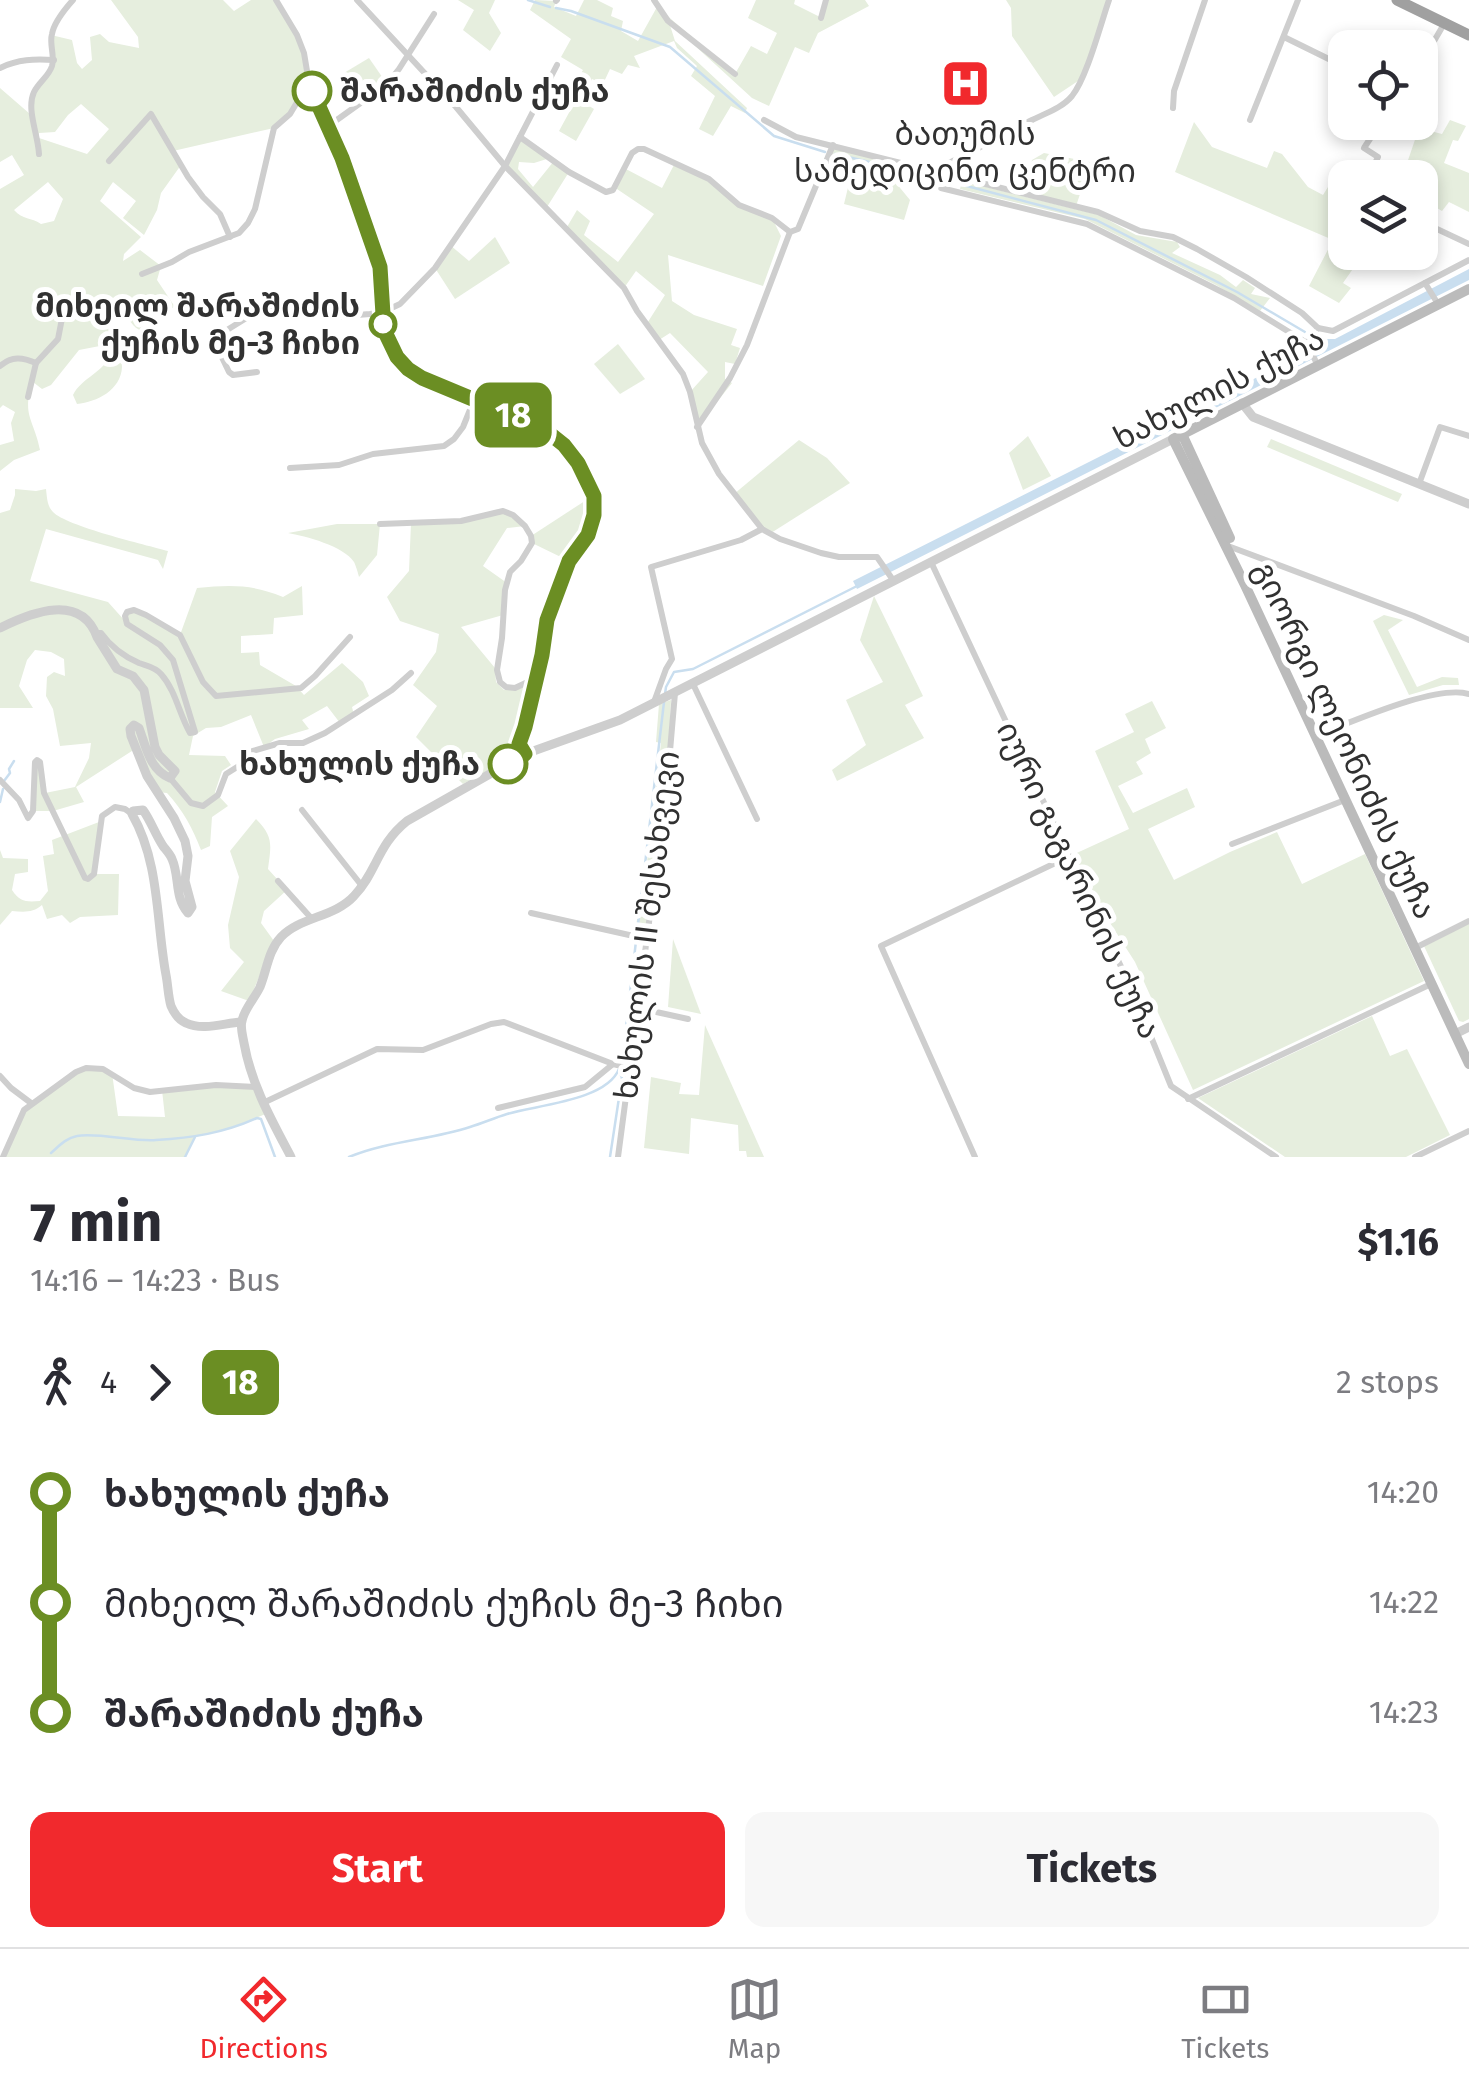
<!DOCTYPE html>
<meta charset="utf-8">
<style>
:root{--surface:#fff;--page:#f7f7f7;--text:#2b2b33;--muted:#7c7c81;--line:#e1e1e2;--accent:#f1292d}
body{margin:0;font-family:"Fira Sans","Noto Sans Georgian",sans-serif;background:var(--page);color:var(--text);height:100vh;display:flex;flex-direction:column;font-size:38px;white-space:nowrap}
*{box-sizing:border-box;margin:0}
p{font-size:32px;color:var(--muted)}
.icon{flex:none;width:55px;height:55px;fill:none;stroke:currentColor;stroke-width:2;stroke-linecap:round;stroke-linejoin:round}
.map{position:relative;height:1157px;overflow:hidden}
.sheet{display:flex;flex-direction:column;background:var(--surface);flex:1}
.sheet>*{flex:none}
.badge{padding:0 20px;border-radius:15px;font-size:35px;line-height:65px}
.tools{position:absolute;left:1328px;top:30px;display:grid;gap:20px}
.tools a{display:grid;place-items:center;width:110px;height:110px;border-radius:20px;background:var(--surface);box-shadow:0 5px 15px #0003;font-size:50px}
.map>.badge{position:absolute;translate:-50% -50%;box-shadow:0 0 0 5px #fff}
.legs{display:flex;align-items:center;gap:15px;height:110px;padding:0 30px;font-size:32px}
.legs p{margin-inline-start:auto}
.overview{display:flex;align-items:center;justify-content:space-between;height:170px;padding:0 30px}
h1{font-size:55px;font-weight:700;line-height:75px}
.action{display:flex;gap:20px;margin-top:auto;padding:20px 30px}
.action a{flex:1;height:115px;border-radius:20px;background:var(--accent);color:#fff;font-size:40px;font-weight:700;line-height:115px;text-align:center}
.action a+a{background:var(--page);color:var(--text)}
ul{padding:0 30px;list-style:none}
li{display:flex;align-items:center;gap:35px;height:110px;font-size:38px}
li i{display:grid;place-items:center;width:15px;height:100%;margin:0 12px;background:currentColor}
li i::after{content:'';width:25px;height:25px;margin:-12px;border:8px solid;border-radius:50%;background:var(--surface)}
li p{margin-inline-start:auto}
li:first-child i{background:linear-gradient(#0000 50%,currentColor 0)}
li:last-child i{background:linear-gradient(currentColor 50%,#0000 0)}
.dock{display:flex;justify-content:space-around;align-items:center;height:140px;border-top:2px solid var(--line);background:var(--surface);font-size:28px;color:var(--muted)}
.dock a{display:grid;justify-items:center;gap:5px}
.dock .active{color:var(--accent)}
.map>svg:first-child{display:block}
.green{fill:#e6eede;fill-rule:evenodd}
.water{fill:#c9deef}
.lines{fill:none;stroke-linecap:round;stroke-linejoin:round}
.stream{stroke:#c9deef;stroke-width:2.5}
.minor{stroke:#cecece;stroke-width:6}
.tertiary{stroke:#cecece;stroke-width:9}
.secondary{stroke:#bbb;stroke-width:10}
.trunk{stroke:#a0a0a0;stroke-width:11}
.line-1-casing{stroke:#fff;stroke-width:22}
.line-1{stroke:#6b8e23;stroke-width:15}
.stop-1-dot{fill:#fff;stroke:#6b8e23;stroke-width:5}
.labels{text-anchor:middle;stroke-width:10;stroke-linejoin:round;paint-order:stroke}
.stop-label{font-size:32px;font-weight:bold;fill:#313131;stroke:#fff;text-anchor:end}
.poi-label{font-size:32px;fill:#313131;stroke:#fff}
.street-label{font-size:32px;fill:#313131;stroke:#fff}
</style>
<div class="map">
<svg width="1469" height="1157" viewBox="0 0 1469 1157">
<rect width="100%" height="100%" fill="#fff"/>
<g class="green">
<path d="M 111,0 L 223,0 L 234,11 L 251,0 L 276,0 L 297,35 L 310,85 L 290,114 L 274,128 L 173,151 L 181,165 L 161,193 L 157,210 L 144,235 L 123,218 L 136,201 L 113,182 L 100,201 L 141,237 L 124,254 L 123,261 L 140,250 L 161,266 L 157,280 L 175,307 L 163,312 L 151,332 C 137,332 133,326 126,315 L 112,314 C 110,325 109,335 114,345 C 118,352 122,358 122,367 C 121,390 97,402 77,404 L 73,395 C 82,377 104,373 111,353 L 105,345 L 79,350 L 51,385 L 42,389 L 33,382 C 21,415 34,419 40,450 L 14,460 L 0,471 L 0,445 L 14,441 L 11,423 L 15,412 L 3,405 L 0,408 L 0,189 L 24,175 L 12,155 L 0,162 L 0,88 L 30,114 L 32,96 L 51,70 L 51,35 L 72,40 L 77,63 L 82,69 L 92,60 L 90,37 L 100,34 L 109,42 L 139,48 L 138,37 ZM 81,104 L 109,129 L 87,154 L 39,138 L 39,133 L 55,132 L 68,115 ZM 48,182 L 63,199 L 54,221 L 41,224 C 31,217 23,220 14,210 Z"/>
<polygon points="458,0 495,0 489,13 501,33 490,51 463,30 474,10"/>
<polygon points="535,0 556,1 554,7 576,16 584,0 597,0 613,8 611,16 623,21 621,31 638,41 657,7 735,74 751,46 767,54 777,33 748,18 756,0 795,0 794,4 820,17 826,0 865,0 869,6 818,33 809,53 795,47 769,106 752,98 669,22 675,41 747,108 745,113 731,106 713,136 699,129 715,96 691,76 697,66 677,48 674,41 634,56 640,68 628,65 622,74 610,69 603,84 592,79 581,101 594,109 576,141 559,131 577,98 569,93 583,70 561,57 571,39 530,10"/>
<polygon points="1006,0 1109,0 1084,77 1054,97 1012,36 1011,8"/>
<polygon points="369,58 387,84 357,106 339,76"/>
<polygon points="1450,120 1466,126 1458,141 1453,140 1444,163 1469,173 1469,212 1449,202 1442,211 1420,198 1420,178 1405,169 1419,128 1442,134"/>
<polygon points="1194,122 1212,147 1267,168 1274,151 1282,154 1308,187 1323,195 1338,171 1348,177 1345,178 1345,200 1338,212 1345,217 1345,252 1369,253 1362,264 1357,263 1343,283 1351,288 1339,303 1309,286 1333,240 1175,172"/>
<polygon points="520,137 550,158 534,163 519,162 518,169 533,187 554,161 569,172 547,207 505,166"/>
<polygon points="833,145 901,162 896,183 910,200 904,220 844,204 853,167 827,160"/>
<polygon points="1044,153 1095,163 1093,174 1087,173 1076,206 1040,198 1045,178 1029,171 1032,160"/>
<polygon points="675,163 709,179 726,196 772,218 781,236 763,286 668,255 672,301 694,315 737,329 731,345 740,348 735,364 725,362 725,379 732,383 697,427 690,392 708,372 670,333 659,340 646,325 665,295 636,271 624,288 567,227 577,210 590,221 584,235 618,262 654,214 614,187 624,168 662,188"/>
<polygon points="962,181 1099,215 1136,235 1177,242 1180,247 1172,253 1220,275 1236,287 1243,280 1255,288 1251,294 1270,298 1260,311 1216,285 1085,219 960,189"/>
<polygon points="495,237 510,263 455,299 435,268 450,245 469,261"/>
<polygon points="618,344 645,379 620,394 594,364"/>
<polygon points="1028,436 1051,476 1023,490 1009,453"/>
<polygon points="1271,439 1402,494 1398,502 1267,447"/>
<polygon points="799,440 827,458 850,483 771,533 762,529 734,494"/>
<path d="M 15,489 L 36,491 L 46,489 C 47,497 47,506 53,512 C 66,526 146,545 168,551 L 163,569 L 158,560 L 46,529 L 30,581 L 108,602 L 125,621 L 131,610 L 180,635 L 197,588 C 230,585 252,584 283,597 L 302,586 L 303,615 L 274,618 L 273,634 L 241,636 L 241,653 L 259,652 L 260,665 L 296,686 L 304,695 L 342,663 L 363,682 L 369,696 L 352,707 L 354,715 L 340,723 L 327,706 L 302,720 L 309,729 L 275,739 L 264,747 L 251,715 L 221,727 L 206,728 L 193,736 L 189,755 L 225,756 L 231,765 L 222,771 L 215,792 L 228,806 L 212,817 L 210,846 L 201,850 C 193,829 183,810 167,793 L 157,792 L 135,749 L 76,787 L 84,802 L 53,811 L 33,811 L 37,760 L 45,793 L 75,787 L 89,758 L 91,743 L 60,746 L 53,709 L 46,696 L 47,677 L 54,672 L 65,676 L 64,659 L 51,652 L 35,650 L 27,660 L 19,686 L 33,708 L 0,708 L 0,513 L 10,510 L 15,495 Z"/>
<polygon points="594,495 595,515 569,561 532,543 531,536"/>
<polygon points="503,511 525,526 507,528 483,566 507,583 503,615 461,627 495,668 496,682 504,690 518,689 531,683 517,744 520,753 463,784 416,737 437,706 413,685 436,652 439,634 400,621 387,597 409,571 411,523 461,521"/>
<path d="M 337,524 L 380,524 L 377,555 L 359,577 C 359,576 355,563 354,562 C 344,546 305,536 288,533 Z"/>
<polygon points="874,596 923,696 905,705 924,738 837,781 832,770 866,745 846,700 883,682 860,640"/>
<polygon points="1384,615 1403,620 1388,630 1417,687 1442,677 1458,678 1459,685 1443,685 1409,695 1373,621"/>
<polygon points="671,700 667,787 645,933 635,931 647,862 661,743 656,742 659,704"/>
<polygon points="1152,701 1166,728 1145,739 1151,753 1136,762 1143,774 1118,786 1133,813 1187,788 1195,807 1148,829 1174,880 1230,852 1277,832 1302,884 1365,854 1424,981 1193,1090 1135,962 1068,857 1129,829 1095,751 1134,732 1125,714"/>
<path d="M 256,819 C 274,837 271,845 268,869 L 287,890 L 264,911 L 261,923 L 274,941 L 249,1001 L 221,991 L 244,962 L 230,948 L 228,925 L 239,877 L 230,851 Z"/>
<path d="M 99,822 L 95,874 L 119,874 L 118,915 L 80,917 L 70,923 L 62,915 L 47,919 L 42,905 C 33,913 24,912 12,911 L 0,925 L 0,850 L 3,858 L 28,859 L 28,872 L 15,874 L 12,890 C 20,902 26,902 40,901 L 48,891 L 43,856 L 54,854 L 52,840 Z"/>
<polygon points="1469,923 1469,1019 1463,1022 1459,1021 1424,946"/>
<polygon points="673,939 701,1014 668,1007"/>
<polygon points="1372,1016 1390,1056 1407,1049 1450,1135 1406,1157 1285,1157 1198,1098"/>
<polygon points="705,1025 764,1157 747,1157 746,1151 739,1151 738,1125 691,1118 689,1154 644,1148 651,1077 681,1083 679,1094 699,1095"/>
<polygon points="86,1068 112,1073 118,1116 165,1117 162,1090 216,1085 256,1087 268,1113 231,1128 195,1137 186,1157 3,1157 24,1110"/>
</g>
<polygon class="water" points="1469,269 1469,280 857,589 853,581 1305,353 1319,336 1326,339 1335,339"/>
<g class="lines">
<g class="stream">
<polyline points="528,0 550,7"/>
<polyline points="556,8 571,11 670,47 774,136 825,152"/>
<polyline points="835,154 904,170"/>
<polyline points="963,185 1096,220 1237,292 1305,332"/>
<polyline points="665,694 666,687 674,672 693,669 857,586"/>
<polyline points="4,781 10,773 9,769 14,761"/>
<polyline points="0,802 3,789"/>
<polyline points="637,933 664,702"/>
<polyline points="622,1062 636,941"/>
<path d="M 51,1153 C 59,1146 66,1138 77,1136 C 96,1132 135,1142 156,1140 C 192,1138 224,1133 257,1118 L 261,1119 L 275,1157"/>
<polyline points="185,1157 195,1137"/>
<path d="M 349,1157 C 388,1141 430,1140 470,1127 C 483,1123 494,1118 507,1114 C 536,1105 606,1101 619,1069"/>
<polyline points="610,1157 622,1078 619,1070"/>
</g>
<g class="minor">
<path d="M 276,0 L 297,35 L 304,53 L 309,83 L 341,158 L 380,267 L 384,330 L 397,357 L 408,369 L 422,378 L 549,433 C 567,448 588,471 594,495 C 601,520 584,539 571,558 C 566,566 562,577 559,586 C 539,637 538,693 519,743 L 525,754"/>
<polyline points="357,0 456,107 505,166 624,288 637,311 683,374 690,392 702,443 719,474 762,529 780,539 821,553 839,557 877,557 893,580"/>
<polyline points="654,0 668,21 735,74"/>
<path d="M 1109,0 C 1100,26 1087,77 1072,96 C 1062,108 1046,113 1032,120 C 1003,134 976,150 947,164 L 941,172 L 941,188 L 1087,224 L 1234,298 L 1307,343"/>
<polyline points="556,1 557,0"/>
<polyline points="821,18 826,0"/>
<polyline points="1284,37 1345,67"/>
<polyline points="1420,65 1444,24"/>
<path d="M 0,68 C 18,59 34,59 54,60"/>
<polyline points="1173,108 1174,91 1205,0"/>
<polyline points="764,120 796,137 1098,212 1140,231 1173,237 1197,249 1246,277 1302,313 1318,328"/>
<polyline points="1250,120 1298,0"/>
<polyline points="327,127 387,84 399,69 434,14"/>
<polyline points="520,137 569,172 606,192 613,190 632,153 638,149 644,149 709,179 739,205 772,218 790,232 798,229 833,145"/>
<path d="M 39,154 C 38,134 26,109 34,92 C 39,82 49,76 52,66 C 55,55 49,44 52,34 C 54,22 65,9 73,0"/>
<polyline points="109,161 151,114 188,177 203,197 220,214 230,237"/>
<polyline points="1368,178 1378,157 1364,148 1381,122"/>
<polyline points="1420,221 1469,244"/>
<polyline points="142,274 172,262 189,252 239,233 248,223 255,209 274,128 290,114 308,84"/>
<polyline points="1425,283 1438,304"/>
<polyline points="1307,343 1318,328 1333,331 1469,260"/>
<polyline points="1307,343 1318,366"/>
<path d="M 0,366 C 12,356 22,357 36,363"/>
<polyline points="257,372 233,375 229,372 218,349 219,338 227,330 248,317 285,308 303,314 331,317 370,314 383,312 400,304 435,268 505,166 557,65"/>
<polyline points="28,397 36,363 58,339 65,303"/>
<polyline points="697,427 730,378 747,345 790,232"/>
<polyline points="290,468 339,465 373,454 444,446 454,439 463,427 474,400"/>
<polyline points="1419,484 1440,427 1469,436"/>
<polyline points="380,524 461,521 503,511 513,515 525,526 531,536 532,543 521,561 510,572 505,590 502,638 497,670 500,682 506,687 515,688 534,679"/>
<polyline points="1228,546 1414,616 1469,640"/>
<polyline points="931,562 1132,990 1171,1086 1276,1157"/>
<path d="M 97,633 L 101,633 C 111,647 123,656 139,663 C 147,666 155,667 161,674 C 176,691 179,714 190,733 L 195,732 L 173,660 L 160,645 L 127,624 L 125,616 L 127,612 L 134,610 L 146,615 L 180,635 L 203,682 L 216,696 L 301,688 L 315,676 L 350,637"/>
<polyline points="693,684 757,819"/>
<polyline points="654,702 666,669 672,659 651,567 741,540 762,529"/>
<path d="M 1315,736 C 1350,723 1435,684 1469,694"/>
<polyline points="170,778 191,803 203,806 218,795 226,774 242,764 253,751 280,743 303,743 325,733 392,690 411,673"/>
<polyline points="0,780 19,800 28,818 33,811 35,762 37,760 40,762 44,793 85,878 88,879 94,874 102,816 115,807 125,809 132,814"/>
<polyline points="302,810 362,886"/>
<polyline points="1232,844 1345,800"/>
<polyline points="278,881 312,919"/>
<polyline points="531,913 647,939"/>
<polyline points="1415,948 1469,921"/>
<polyline points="638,1008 688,1019"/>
<polyline points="0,1076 11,1088 31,1103"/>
<polyline points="1188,1099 1431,984"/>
<polyline points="263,1103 377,1049 423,1050 491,1024 504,1022 613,1064 630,1068"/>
<polyline points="498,1108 585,1087 613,1064"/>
<polyline points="3,1157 24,1110 76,1072 86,1068 103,1069 134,1088 150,1092 216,1085 256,1087"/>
<polyline points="618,1157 667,786 675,693"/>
<polyline points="975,1157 881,946 1068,857"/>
<polyline points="1415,1157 1469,1131"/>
</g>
<g class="tertiary">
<polyline points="1242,403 1253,417 1469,504"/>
<path d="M 0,628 C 32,612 81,593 97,637 L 117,669 L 133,676 L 144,690 L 155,747 L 159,755 L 175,771 L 170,778 C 150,770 146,747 139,728 L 134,725 L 130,729 L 131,736 L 147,776 L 174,818 L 185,841 L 188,856 L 185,881 L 192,907 L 188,913 C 174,897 180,877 172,859 C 170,854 166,850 163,846 C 155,834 151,821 143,810 L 133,811 L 132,814 C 160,863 156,921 166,975 C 168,985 168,996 171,1006 C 174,1013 179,1020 186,1023 C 203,1031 224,1023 241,1022"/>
<polyline points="1455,1034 1469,1027"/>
<path d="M 291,1157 C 272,1121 251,1084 244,1043 C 243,1037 240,1027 242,1021 C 244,1009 255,998 260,987 C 267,970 268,951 281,937 C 300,917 335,917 354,896 C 377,872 377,845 407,821 L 525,754 L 620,720 L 1173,439"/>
</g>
<g class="secondary">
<polyline points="1469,289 1173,439 1245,585 1469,1064"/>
<polyline points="1182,434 1230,538"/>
</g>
<polyline class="trunk" points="1397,0 1469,35"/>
</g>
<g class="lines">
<defs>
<polyline id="line-1" points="312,91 342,158 380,267 384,330 397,357 408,369 422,378 516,417 549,433 564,445 578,463 594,496 594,515 588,535 569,561 547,620 542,655 525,727 519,744 525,754 508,764"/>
</defs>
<use href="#line-1" class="line-1-casing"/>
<use href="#line-1" class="line-1"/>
</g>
<defs>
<symbol id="hospital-square" viewBox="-11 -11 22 22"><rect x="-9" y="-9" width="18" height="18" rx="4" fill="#f1292d" stroke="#fff"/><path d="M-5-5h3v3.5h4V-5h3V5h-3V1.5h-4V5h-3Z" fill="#fff"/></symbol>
</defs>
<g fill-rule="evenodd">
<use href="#hospital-square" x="938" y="56" width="55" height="55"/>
</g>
<g class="stop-1-dot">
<circle cx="312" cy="91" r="18"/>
<circle cx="383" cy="324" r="12"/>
<circle cx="508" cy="764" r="18"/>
</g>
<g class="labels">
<g class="stop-label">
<text x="340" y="102" text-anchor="start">შარაშიძის ქუჩა</text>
<text x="360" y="317">მიხეილ შარაშიძის<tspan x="360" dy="37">ქუჩის მე-3 ჩიხი</tspan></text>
<text x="480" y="775">ხახულის ქუჩა</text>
</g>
<g class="poi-label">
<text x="965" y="145">ბათუმის<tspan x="965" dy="37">სამედიცინო ცენტრი</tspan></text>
</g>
<g class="street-label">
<text transform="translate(1219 388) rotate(-27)" y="11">ხახულის ქუჩა</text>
<text transform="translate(1345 740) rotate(65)" y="11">გიორგი ლეონიძის ქუჩა</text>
<text transform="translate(1079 880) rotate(65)" y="11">იური გაგარინის ქუჩა</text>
<text transform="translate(647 925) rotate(-83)" y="11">ხახულის II შესახვევი</text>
</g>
</g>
</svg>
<div class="tools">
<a><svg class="icon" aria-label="locate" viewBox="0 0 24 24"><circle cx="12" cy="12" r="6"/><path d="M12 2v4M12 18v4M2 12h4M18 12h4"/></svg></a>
<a><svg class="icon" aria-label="layers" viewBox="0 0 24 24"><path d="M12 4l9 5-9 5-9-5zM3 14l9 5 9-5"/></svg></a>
</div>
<b class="badge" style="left:513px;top:415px;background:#6b8e23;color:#fff">18</b>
</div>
<section class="sheet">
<div class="overview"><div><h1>7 min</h1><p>14:16 – 14:23 · Bus</p></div><b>$1.16</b></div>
<div class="legs"><svg class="icon" aria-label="walk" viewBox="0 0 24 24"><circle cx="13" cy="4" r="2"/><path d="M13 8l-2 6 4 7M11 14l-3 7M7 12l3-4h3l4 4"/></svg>4<svg class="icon" aria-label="forward" viewBox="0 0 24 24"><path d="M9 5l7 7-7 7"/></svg><b class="badge" style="background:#6b8e23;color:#fff">18</b><p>2 stops</p></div>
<ul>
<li><i style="color:#6b8e23"></i><b>ხახულის ქუჩა</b><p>14:20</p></li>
<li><i style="color:#6b8e23"></i><span>მიხეილ შარაშიძის ქუჩის მე-3 ჩიხი</span><p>14:22</p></li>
<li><i style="color:#6b8e23"></i><b>შარაშიძის ქუჩა</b><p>14:23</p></li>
</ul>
<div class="action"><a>Start</a><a>Tickets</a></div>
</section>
<nav class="dock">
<a class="active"><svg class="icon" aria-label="directions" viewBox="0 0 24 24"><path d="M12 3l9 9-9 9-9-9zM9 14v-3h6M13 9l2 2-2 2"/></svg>Directions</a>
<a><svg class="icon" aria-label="map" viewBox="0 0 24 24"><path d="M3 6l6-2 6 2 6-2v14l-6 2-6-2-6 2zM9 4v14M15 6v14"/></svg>Map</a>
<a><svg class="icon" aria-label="tickets" viewBox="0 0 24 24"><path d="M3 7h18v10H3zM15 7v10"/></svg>Tickets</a>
</nav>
